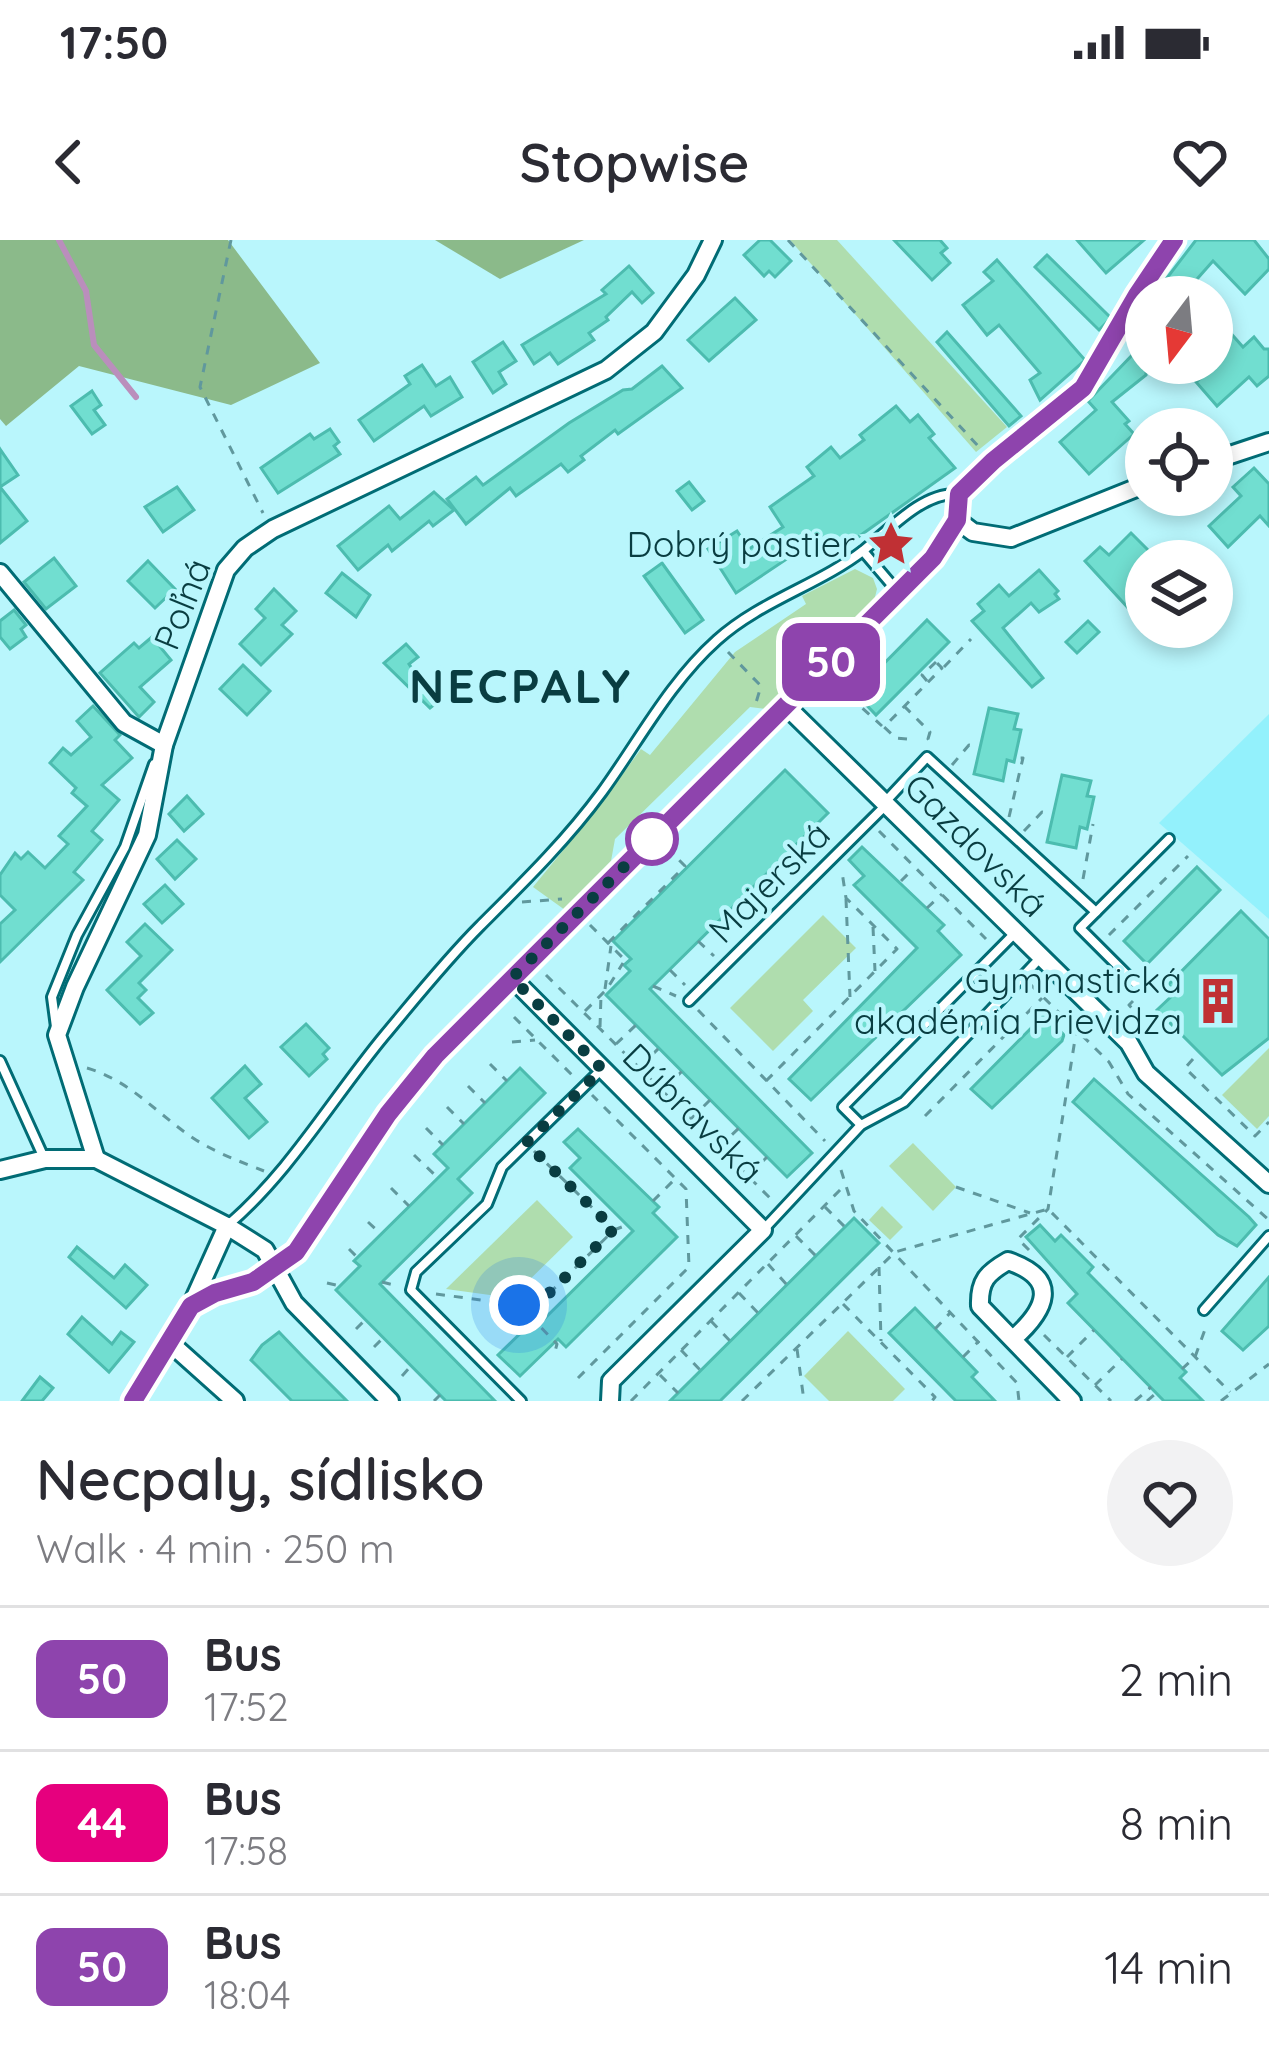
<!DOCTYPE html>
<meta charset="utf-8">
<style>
:root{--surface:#fff;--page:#f2f2f3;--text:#2b2b33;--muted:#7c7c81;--line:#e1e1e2}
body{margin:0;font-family:Quicksand,sans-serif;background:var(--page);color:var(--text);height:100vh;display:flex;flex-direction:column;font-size:45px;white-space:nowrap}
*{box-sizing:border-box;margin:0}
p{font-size:39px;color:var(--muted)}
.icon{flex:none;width:66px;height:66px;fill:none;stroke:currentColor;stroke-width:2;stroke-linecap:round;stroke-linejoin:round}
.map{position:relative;height:1161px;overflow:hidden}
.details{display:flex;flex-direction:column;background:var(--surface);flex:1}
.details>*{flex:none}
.badge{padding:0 24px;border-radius:18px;font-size:42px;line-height:78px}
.needle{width:78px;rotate:196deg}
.fabs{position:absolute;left:1125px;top:36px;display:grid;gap:24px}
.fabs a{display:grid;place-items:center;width:108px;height:108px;border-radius:50%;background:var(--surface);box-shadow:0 6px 18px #0003;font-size:60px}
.you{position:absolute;width:60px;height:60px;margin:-30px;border:9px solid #fff;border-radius:50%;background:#1a73e8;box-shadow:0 0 0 18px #1a73e833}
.map>.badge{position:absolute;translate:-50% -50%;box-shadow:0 0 0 6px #fff}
.round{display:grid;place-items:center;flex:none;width:126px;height:126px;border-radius:63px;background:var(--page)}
.head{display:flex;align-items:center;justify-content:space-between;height:204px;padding:0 36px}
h1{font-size:57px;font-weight:600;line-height:90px}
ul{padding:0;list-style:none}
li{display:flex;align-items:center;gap:36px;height:144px;padding:0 36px;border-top:3px solid var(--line)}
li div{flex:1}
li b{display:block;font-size:45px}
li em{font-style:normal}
li .badge{min-width:132px;font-weight:700;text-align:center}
.status{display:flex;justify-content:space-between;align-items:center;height:84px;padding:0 60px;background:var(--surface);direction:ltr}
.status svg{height:33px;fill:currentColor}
header{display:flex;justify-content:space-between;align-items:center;height:156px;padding:0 36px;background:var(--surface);font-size:54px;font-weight:600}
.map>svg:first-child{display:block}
.built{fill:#93f1fc}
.green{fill:#afddae}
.forest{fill:#8bba8a}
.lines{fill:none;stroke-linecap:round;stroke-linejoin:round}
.stream{stroke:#ba8ebc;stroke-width:6}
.building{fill:#71ded0;stroke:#4cbcaf;stroke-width:3}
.service-casing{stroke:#016c75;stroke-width:14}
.minor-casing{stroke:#016c75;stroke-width:22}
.path{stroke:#60989d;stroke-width:3;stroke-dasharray:9 9;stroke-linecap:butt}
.service{stroke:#fff;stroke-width:8}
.minor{stroke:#fff;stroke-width:16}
.line-casing{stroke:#fff;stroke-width:27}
.line{stroke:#8e44ad;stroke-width:18}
.walk{stroke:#093d41;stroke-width:12;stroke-dasharray:0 21.6}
.stop-dot{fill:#fff;stroke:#8e44ad;stroke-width:6}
.labels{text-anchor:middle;stroke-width:9;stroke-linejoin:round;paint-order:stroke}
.poi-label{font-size:36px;fill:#093d41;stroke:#b9f6fc;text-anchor:end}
.street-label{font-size:36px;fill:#093d41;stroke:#b9f6fc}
.district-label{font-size:48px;font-weight:bold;letter-spacing:3px;fill:#093d41;stroke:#b9f6fc}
</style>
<div class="status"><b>17:50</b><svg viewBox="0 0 49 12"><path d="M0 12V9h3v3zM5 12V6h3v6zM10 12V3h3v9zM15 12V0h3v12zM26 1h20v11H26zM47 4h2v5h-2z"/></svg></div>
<header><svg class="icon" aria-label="back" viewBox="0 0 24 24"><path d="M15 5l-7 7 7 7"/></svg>Stopwise<svg class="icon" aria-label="heart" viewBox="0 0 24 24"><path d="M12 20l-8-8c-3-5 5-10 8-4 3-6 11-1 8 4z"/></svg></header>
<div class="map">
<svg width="1269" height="1161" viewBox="0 0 1269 1161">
<rect width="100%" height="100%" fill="#b9f6fc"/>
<polygon class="built" points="1269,474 1269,679 1159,583"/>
<g class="green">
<polygon points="790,0 837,0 1007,187 976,212"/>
<polygon points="855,329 873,338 877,349 874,361 765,469 750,467 615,599 611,621 565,670 533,647 597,569 641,509 650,515 735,412 806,364 802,356"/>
<polygon points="823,675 856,708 803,760 813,771 773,811 730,768"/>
<polygon points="1269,808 1269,876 1257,889 1222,855"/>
<polygon points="913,903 956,947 933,971 889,926"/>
<polygon points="537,960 573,997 511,1058 446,1049"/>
<polygon points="882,966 903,987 890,1000 869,980"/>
<polygon points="848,1091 905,1149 893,1161 829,1161 804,1136"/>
</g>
<g class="forest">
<polygon points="0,0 228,0 320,123 231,165 79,126 6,186 0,179"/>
<polygon points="435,0 584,0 500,39"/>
</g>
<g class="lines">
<polyline class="stream" points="59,0 86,51 94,105 136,157"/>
</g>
<g class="building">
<polygon points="760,0 770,0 791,21 775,37 769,31 764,36 744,15"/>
<polygon points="894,0 940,0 947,8 941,13 950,23 932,40"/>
<polygon points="1077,0 1144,0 1106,33"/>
<polygon points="1196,0 1254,0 1269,19 1269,29 1245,54 1213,21 1190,47 1201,57 1169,57 1160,47"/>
<polygon points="1047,15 1111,78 1099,90 1035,27"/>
<polygon points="997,20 1085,120 1040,160 1030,140 1040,133 999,85 987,95 963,65 993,41 984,32"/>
<polygon points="629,26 653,53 642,63 632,52 606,77 608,80 589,93 594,100 558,124 550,113 534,124 522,105 606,54 602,50"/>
<polygon points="735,58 756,80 709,121 688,100"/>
<polygon points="1212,72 1243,107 1254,97 1264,109 1269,109 1269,136 1257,146 1249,137 1217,166 1196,142 1212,128"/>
<polygon points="947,92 1021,176 1009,186 937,102"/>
<polygon points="503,102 516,121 499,132 506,144 493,153 473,122"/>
<polygon points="1138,109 1146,118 1146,135 1112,162 1129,181 1125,184 1134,194 1089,234 1060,202 1096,170 1088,161"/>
<polygon points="422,125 436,146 450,137 462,157 431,176 424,166 374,201 359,180 410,144 405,136"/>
<polygon points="662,126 682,148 618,194 615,190 581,216 584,220 568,232 561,224 516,256 510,248 466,284 447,259 476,237 483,245 486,243 569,183 623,150 632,149"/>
<polygon points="92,151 101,165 94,170 105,185 92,194 71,166"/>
<polygon points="896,166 910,182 918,175 934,194 929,198 955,228 830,317 818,298 736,353 708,309 737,291 749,309 783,287 770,267 814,236 807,227 831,207 840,218 864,200 860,195"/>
<polygon points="330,189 339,202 334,206 340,214 278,253 261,228 310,194 314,199"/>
<polygon points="0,209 18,235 0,247 27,281 0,303"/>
<polygon points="1254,228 1269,244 1269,286 1260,276 1228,307 1209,286 1241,256 1233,247"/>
<polygon points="689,242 704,261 692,270 677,251"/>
<polygon points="177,247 194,270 163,292 145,267"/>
<polygon points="434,252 454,270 433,286 429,281 392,311 388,305 358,330 338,306 389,266 400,279"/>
<polygon points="1131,293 1159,321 1146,321 1146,357 1131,371 1085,321 1100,307 1109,315"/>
<polygon points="54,318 76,346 46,369 24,342"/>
<polygon points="148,321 175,349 155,368 128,341"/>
<polygon points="662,323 703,380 685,393 644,336"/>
<polygon points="1039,330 1058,351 1055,354 1059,359 1039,372 1031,363 1003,388 1043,438 1032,447 972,381 984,371 978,364 999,345 1009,356"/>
<polygon points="342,333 370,355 356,377 326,353"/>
<polygon points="274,349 296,371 282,385 292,394 261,425 240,404 265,378 256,369"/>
<polygon points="14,370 26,385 21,389 26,397 10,409 0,397 0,381"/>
<polygon points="927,380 949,402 876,475 855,453"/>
<polygon points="1088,381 1099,392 1077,413 1066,402"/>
<polygon points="152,397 171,420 140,447 154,462 139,477 100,433 134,403 139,408"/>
<polygon points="406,404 418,417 409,424 435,464 430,468 384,423"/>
<polygon points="243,425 270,451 247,475 220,449"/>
<polygon points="93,466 120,495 115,500 132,518 102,545 119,560 92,591 102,600 74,632 83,640 0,722 0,684 15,670 0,655 0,635 15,613 21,619 28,612 45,628 68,604 59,596 87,566 72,553 76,548 50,523 63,508 71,515 91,497 77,481"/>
<polygon points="989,468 1018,474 1014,489 1021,490 1014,522 1007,520 1003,541 974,534"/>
<polygon points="785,530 828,573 650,749 812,913 787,937 606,755 630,731 624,725 631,719 613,701"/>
<polygon points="1062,535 1091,541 1087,556 1094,557 1087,589 1080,587 1076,608 1047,602"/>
<polygon points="187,556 203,574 184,591 169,574"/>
<polygon points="177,600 196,619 175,639 157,619"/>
<polygon points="862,607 944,685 938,691 961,715 811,860 789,839 917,708 854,645 864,636 849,620"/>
<polygon points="1197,627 1220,650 1147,724 1124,701"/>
<polygon points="165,645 183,664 162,683 144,664"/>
<polygon points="1241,671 1269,699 1269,798 1222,835 1157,770 1176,752 1168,745"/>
<polygon points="145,684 172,710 139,743 146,750 138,758 153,773 140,784 107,750 141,716 127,702"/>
<polygon points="1044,775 1064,795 1062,801 992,868 971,849"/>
<polygon points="306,784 329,808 323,814 327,819 309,836 281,807"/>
<polygon points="245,826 261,844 245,858 267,882 249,898 212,858"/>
<polygon points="520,828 545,853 458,939 472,953 380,1044 495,1161 446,1161 336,1050 360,1026 354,1021 448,928 434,914"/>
<polygon points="1094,839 1249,977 1256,985 1237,1006 1218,995 1073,862"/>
<polygon points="578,889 659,967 653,973 677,997 566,1107 558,1099 520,1136 498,1115 531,1083 536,1087 633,991 570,928 580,918 564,902"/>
<polygon points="854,978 879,1003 720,1161 670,1161"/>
<polygon points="1040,985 1055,1001 1061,995 1093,1027 1088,1033 1186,1132 1180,1138 1203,1161 1164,1161 1068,1063 1077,1054 1026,997"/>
<polygon points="77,1007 114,1038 125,1025 147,1045 126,1068 69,1017"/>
<polygon points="1269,1037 1269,1086 1243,1110 1222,1091"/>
<polygon points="915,1068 977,1132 972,1137 995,1161 956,1161 889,1093"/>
<polygon points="82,1077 112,1104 121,1092 134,1102 109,1132 68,1094"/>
<polygon points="279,1092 303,1117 347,1161 292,1161 251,1120 262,1105"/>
<polygon points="40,1137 53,1148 42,1161 22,1161"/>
</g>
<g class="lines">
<defs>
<g id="service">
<polyline points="863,311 897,351"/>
<polyline points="886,561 927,517 1096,672 1169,599"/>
<polyline points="1096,672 1080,688 1140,748"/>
<polyline points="689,761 888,563"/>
<polyline points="56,787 52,757 77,695 125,607 154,524"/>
<polyline points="0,821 44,918"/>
<polyline points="861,885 843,867 1015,693"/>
<path d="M 228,985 C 290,932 332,859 384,796 C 415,759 446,720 480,686 C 523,643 566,601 602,552 C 639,501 669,443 717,400 C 760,361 819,345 864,310 C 889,290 922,253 956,254"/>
<polyline points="764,989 861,885 904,862 1041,717"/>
<polyline points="1204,1070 1269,996"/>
<polyline points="521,1161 411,1050 416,1032 487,964 502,927 601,830"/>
</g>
<g id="minor">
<polyline points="1212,221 1269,202"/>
<polyline points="957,280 973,292 1011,298 1146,244"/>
<polyline points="0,333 124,483 164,505"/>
<polyline points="786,466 1129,803 1146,833 1269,944"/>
<polyline points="512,738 763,990 611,1141 610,1161"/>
<polyline points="96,919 57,795 75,747 147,595 164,505 226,330 245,308 273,289 606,130 654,92 696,35 713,0"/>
<polyline points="0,930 45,919 96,919 227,986 265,1010 294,1063 390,1161"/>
<polyline points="191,1066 227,986"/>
<path d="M 1013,1099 C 1046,1070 1061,1039 1008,1021 C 987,1033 979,1041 980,1066 L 1072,1161"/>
<polyline points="168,1101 235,1161"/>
<polyline points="133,1161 191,1066 215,1053 253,1041 296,1012 388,874 435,816 933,318 957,280 959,254 993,221 1083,148 1174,0"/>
</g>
</defs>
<use href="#service" class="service-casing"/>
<use href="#minor" class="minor-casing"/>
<g class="path">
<polyline points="231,0 200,147 263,273"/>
<polyline points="788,0 979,207"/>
<polyline points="728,412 761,446 755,466"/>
<polyline points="944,427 971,399"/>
<polyline points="927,441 922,435 936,422"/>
<polyline points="836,444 882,486"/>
<polyline points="904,466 930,492 928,499 932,505"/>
<polyline points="907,499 896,498 884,487 942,428 934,420"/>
<polyline points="952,525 969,505 977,507"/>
<polyline points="1009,577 1023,518 1020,518"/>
<polyline points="813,588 829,603"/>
<polyline points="879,591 986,699"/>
<polyline points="1024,591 1042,572 1050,574"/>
<polyline points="785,616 800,631"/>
<polyline points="1083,639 1093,584"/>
<polyline points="901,641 912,630"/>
<polyline points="756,644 772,660"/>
<polyline points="846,659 850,757"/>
<polyline points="522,662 562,659"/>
<polyline points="927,668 942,654"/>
<polyline points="727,673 743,688"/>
<polyline points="590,685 627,722"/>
<polyline points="873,687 875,731"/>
<polyline points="1109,695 1188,616"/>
<polyline points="698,701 714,716"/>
<polyline points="608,703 685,626 671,612"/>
<polyline points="670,730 685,745"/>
<polyline points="546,735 774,962"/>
<polyline points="1031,745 1109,822 1128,854 1269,980"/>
<polyline points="653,746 676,756"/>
<polyline points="605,749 611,706"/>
<polyline points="1133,761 1129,765 1141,778"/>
<polyline points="698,770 825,901"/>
<polyline points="585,771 607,749 623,723"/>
<polyline points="514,777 572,835"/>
<polyline points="600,787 601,755"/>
<polyline points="512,802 535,800"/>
<polyline points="616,804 636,785"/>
<polyline points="1193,819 1185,828 1255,896 1269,882"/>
<polyline points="490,824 507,841"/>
<path d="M 87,828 C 131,841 156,873 193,898 C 216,913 239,921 264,931"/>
<polyline points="639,828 659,808"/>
<polyline points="766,841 897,709 846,658 842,632"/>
<polyline points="468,846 485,863"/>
<polyline points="663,851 682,831"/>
<polyline points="447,867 464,884"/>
<polyline points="925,876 1042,758"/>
<polyline points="691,879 710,860"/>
<polyline points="426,888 443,905"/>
<polyline points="719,907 739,888"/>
<polyline points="534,911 613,988"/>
<polyline points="414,915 438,938"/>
<polyline points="841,930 854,971 1017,1143 1019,1161"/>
<polyline points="748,936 767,917"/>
<polyline points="956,947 1030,973"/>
<polyline points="391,948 409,966"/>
<polyline points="653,961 673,941"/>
<polyline points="825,967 845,987"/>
<polyline points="368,982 381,994"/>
<polyline points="796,996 816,1016"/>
<polyline points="349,1009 357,1017"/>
<polyline points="1029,1010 1018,999 1048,969 1076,793"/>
<polyline points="768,1024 787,1045"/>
<polyline points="879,1027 881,1101"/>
<polyline points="382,1042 398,1046"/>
<polyline points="327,1043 340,1046"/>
<polyline points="739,1053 758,1073"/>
<polyline points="436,1054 519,1065 528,1074 614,990 627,985"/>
<polyline points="843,1064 935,1157 932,1161"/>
<polyline points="529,1075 557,1104 554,1115"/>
<polyline points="711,1081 730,1101"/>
<polyline points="356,1089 365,1080"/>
<polyline points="935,1089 950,1073"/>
<polyline points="1044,1095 1111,1161"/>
<polyline points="374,1107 383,1098"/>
<polyline points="797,1109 804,1161"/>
<polyline points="681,1110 701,1131"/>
<polyline points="963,1117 979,1101"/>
<polyline points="1067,1117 1094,1090"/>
<polyline points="1182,1129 1195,1117 1207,1084"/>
<polyline points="660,1135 678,1153"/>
<polyline points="402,1136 411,1126"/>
<polyline points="578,1138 689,1027 686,949 592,855"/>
<polyline points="1095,1145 1122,1119"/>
<polyline points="434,1161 440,1155"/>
<polyline points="631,1161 844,946"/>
<polyline points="742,1161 895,1012 1048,969 1230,1152"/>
<polyline points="1135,1161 1151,1147"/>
<polyline points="1147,1161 1156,1153"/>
<polyline points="1221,1161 1269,1124"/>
</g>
<use href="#service" class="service"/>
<use href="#minor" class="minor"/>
</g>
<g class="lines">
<defs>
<polyline id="line" points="133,1161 191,1066 215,1053 253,1042 296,1012 388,874 435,816 933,318 957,280 959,254 993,221 1083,148 1137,55 1174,0"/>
</defs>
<use href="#line" class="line-casing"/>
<use href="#line" class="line"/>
<polyline class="walk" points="519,1065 528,1074 614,989 526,903 602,829 512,738 652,599"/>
</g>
<defs>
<symbol id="sight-bare" viewBox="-9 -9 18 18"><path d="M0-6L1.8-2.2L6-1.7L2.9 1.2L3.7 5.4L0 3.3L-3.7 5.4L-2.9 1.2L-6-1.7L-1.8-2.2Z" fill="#c03034" stroke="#b9f6fc" stroke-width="2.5" paint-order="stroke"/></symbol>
<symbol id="building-bare" viewBox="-9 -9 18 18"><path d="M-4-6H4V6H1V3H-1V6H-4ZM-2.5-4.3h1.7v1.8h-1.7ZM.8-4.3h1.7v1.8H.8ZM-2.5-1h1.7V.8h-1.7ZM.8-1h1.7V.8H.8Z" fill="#c03034" stroke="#b9f6fc" stroke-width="2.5" paint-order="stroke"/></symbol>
</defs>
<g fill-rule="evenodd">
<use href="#sight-bare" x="858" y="271" width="66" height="66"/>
<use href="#building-bare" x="1185" y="728" width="66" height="66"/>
</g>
<circle class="stop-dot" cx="652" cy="599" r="24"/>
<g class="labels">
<g class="poi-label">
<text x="855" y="317">Dobrý pastier</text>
<text x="1182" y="753">Gymnastická<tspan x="1182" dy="41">akadémia Prievidza</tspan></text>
</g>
<g class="street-label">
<text transform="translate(182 364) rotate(-68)" y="13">Poľná</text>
<text transform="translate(976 605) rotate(45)" y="13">Gazdovská</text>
<text transform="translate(769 642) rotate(-45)" y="13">Majerská</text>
<text transform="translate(693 873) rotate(45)" y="13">Dúbravská</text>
</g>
<g class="district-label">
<text x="521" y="463">NECPALY</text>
</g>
</g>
</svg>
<div class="fabs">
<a><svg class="needle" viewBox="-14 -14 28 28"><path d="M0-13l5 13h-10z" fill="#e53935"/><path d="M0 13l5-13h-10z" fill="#7c7c81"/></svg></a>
<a><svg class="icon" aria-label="locate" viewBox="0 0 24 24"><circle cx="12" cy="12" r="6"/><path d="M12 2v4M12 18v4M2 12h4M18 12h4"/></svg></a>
<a><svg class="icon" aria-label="layers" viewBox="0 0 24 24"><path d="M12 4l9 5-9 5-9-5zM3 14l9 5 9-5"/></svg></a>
</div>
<div class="you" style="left:519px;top:1065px"></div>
<b class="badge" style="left:831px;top:422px;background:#8e44ad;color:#fff">50</b>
</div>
<section class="details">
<div class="head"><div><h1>Necpaly, sídlisko</h1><p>Walk · 4 min · 250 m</p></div><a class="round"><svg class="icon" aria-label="heart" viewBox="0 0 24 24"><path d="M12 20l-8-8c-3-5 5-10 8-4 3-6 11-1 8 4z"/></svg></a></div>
<ul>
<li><span class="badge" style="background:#8e44ad;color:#fff">50</span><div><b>Bus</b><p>17:52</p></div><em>2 min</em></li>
<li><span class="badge" style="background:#e6007e;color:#fff">44</span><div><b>Bus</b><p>17:58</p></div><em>8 min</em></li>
<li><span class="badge" style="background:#8e44ad;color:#fff">50</span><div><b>Bus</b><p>18:04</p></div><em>14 min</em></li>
</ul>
</section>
